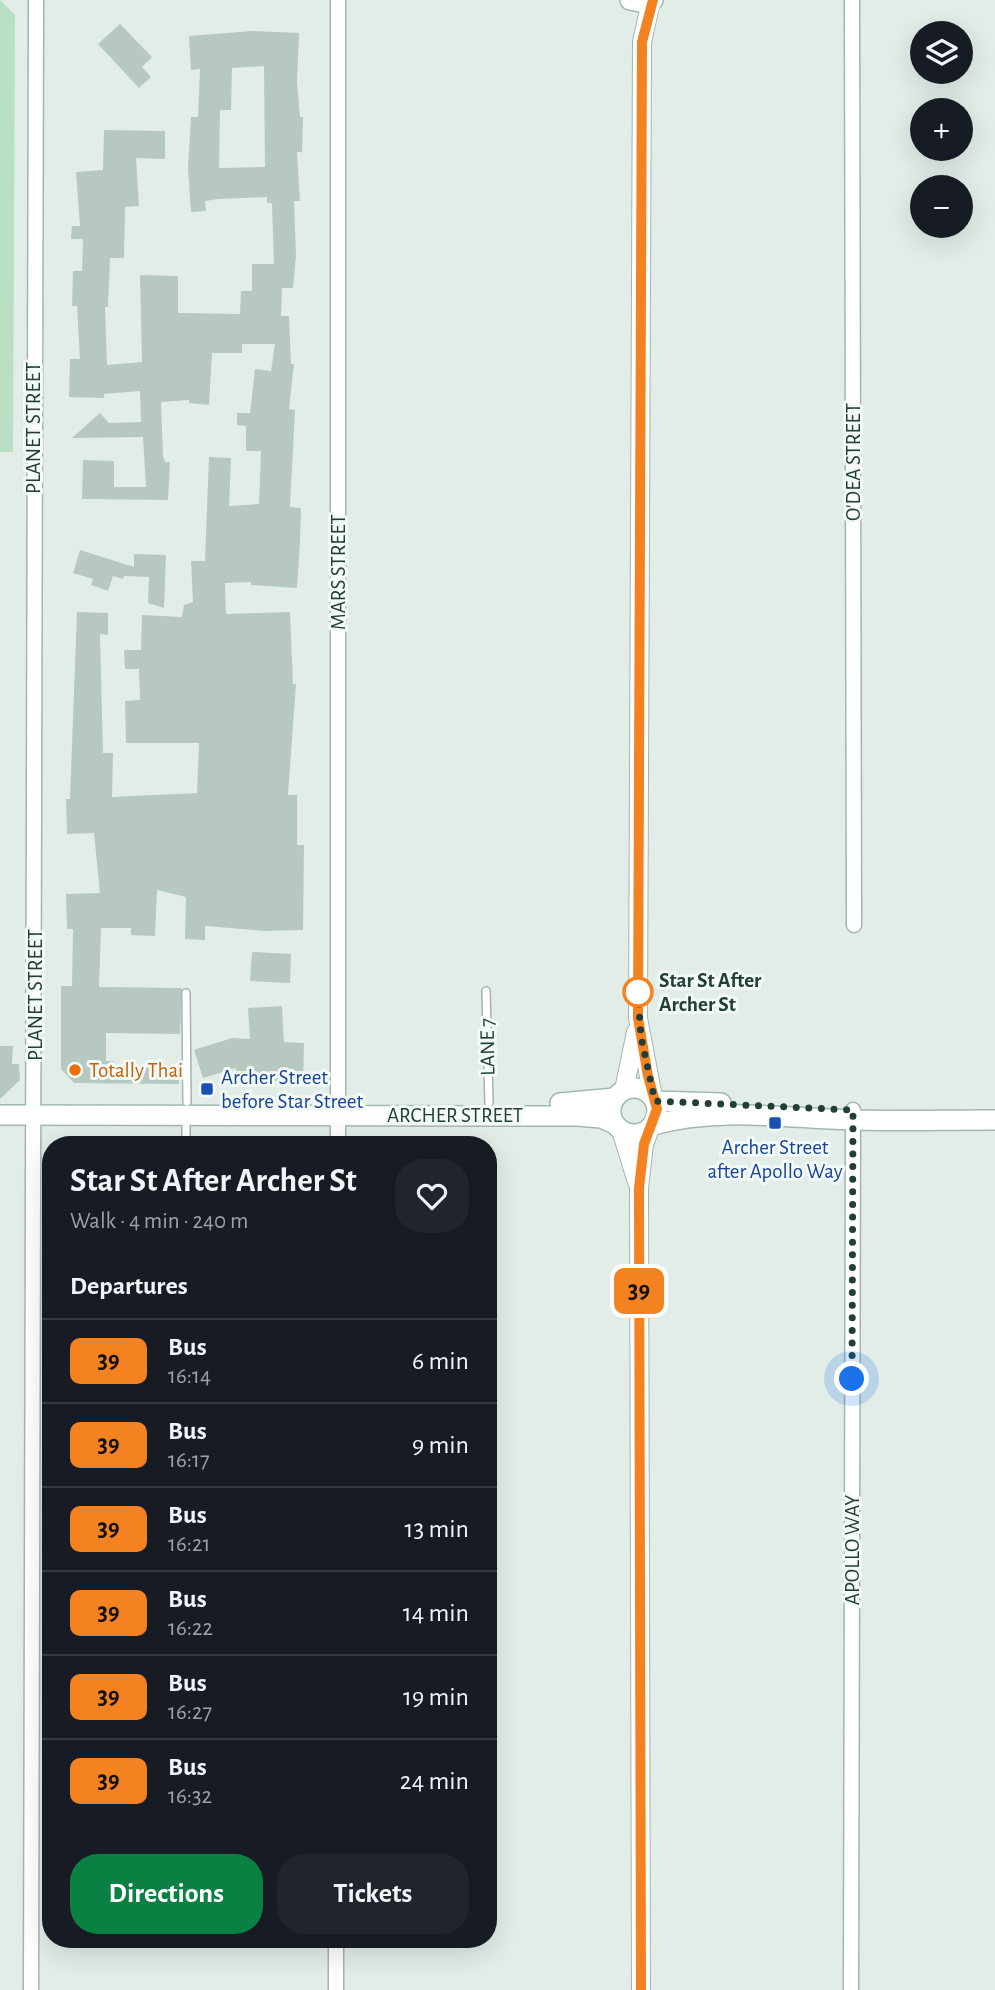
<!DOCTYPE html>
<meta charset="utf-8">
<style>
:root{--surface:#171b24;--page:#20242c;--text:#f1f3f6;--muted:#9ea1a6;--line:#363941;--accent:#0b8043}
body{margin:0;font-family:"Alegreya Sans",sans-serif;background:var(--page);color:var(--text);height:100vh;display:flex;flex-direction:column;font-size:26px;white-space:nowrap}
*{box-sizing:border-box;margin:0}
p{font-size:23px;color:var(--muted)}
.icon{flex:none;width:38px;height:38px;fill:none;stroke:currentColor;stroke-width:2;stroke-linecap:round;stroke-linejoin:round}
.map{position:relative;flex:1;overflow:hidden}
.details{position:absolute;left:42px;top:1136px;width:455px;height:812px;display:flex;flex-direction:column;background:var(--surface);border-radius:28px;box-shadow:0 7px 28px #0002}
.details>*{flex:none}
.badge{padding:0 14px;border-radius:10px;font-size:24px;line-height:46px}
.tools{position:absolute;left:910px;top:21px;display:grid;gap:14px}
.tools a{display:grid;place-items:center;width:63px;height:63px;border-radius:50%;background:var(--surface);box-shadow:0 7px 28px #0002;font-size:35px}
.you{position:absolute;width:35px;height:35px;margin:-18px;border:5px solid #fff;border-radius:50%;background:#1a73e8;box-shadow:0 0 0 10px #1a73e833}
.map>.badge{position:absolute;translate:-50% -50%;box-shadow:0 0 0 4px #fff}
h2{padding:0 28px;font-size:26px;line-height:63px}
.round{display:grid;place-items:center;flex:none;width:74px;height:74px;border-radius:28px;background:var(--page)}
.head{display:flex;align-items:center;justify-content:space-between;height:119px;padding:0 28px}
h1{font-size:33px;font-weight:600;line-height:52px}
.primary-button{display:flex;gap:14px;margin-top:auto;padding:14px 28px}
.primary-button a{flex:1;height:80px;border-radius:28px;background:var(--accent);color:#fff;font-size:28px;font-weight:600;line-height:80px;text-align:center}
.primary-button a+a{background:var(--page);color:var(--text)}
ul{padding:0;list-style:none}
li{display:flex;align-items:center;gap:21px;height:84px;padding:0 28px;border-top:2px solid var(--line)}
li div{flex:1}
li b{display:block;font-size:26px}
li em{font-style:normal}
li .badge{min-width:77px;font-weight:700;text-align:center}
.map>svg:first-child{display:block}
.green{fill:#b9dfc4}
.building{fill:#b7c8c1;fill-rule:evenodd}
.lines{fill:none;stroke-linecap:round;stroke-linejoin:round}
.service-casing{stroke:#a4b5af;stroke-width:10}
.minor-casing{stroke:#a4b5af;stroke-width:17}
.tertiary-casing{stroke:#a4b5af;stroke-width:20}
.secondary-casing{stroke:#9fb9b0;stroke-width:22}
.service{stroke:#fff;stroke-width:7}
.minor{stroke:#fff;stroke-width:14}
.tertiary{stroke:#fff;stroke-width:18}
.secondary{stroke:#fff;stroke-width:19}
.line-casing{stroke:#fff;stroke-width:16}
.line{stroke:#f58220;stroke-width:10}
.walk{stroke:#213f37;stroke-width:7;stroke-dasharray:0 12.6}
.stop-dot{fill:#fff;stroke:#f58220;stroke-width:3.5}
.food-dot{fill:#e8710a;stroke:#f3f9f6;stroke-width:2.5}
.transit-dot{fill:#1a4fb4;stroke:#f3f9f6;stroke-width:2.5}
.labels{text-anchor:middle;stroke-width:6;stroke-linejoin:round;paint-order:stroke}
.street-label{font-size:21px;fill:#213f37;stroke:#f3f9f6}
.stop-label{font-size:21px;font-weight:bold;fill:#213f37;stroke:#f3f9f6;text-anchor:start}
.food-label{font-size:21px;fill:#c56008;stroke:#f3f9f6;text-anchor:start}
.transit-label{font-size:21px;fill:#164399;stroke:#f3f9f6;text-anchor:start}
</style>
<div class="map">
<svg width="995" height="1990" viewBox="0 0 995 1990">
<rect width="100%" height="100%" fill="#e2ede8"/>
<polygon class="green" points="0,0 15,15 13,452 0,452"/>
<g class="building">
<polygon points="120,24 152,57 142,67 151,77 139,88 98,44"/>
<path d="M 252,31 L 299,33 L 297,82 L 300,117 L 303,117 L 302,152 L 297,152 L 300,201 L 294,201 L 296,256 L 293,288 L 282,288 L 281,316 L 289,316 L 291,364 L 294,364 L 289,409 L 295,410 L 290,507 L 301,508 L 300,542 L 297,588 L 251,585 L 251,582 L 225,583 L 226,614 L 290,612 L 293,684 L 296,684 L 288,795 L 297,795 L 297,845 L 304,845 L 303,930 L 264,931 L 205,926 L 205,940 L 185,939 L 186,897 L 157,890 L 155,936 L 131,935 L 131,928 L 101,928 L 99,987 L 182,988 L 180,1034 L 106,1033 L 106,1061 L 114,1061 L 114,1065 L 180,1065 L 179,1084 L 74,1083 L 61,1069 L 61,986 L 72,986 L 73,929 L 67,929 L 66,894 L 100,893 L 94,833 L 67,834 L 66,799 L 70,799 L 77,612 L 108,613 L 108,635 L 100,634 L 103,753 L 113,753 L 112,797 L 197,793 L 199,743 L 126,743 L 125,701 L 140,700 L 139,669 L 125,669 L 124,650 L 141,650 L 142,615 L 182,617 L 184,605 L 193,602 L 191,561 L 205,561 L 209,457 L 231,458 L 229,506 L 259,504 L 261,451 L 246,451 L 246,426 L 237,425 L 237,413 L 250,413 L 255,369 L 271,371 L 275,344 L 242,344 L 242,353 L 212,353 L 209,405 L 189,403 L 189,400 L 161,402 L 163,456 L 165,462 L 170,462 L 168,500 L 82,499 L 83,460 L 114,461 L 114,487 L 146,487 L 143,437 L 72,438 L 100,413 L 109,423 L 141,422 L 140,391 L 104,394 L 104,398 L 69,397 L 70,359 L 80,359 L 77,306 L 72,306 L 73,271 L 82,271 L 83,239 L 71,239 L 72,226 L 80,226 L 76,172 L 103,170 L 104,130 L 165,131 L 165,159 L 136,158 L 139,206 L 125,207 L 124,258 L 110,258 L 108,307 L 105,307 L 107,365 L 142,362 L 140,275 L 178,276 L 178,313 L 240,314 L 241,291 L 252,291 L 252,264 L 274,264 L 272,203 L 267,203 L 267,197 L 218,199 L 205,201 L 206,211 L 191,212 L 188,168 L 191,117 L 198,117 L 200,69 L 191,70 L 189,36 ZM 264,66 L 265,167 L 219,168 L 220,110 L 231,110 L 232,68 Z"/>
<polygon points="80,550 134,567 134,554 166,555 164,608 148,603 149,577 124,576 123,579 113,576 108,591 91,585 93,579 73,573"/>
<polygon points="252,952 291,954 290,983 250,981"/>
<polygon points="282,1006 284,1042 304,1043 303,1083 236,1078 236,1068 203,1078 194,1050 232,1038 250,1039 248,1008"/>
<polygon points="0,1046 13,1046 12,1064 19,1064 20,1080 0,1099"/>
</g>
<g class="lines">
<defs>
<g id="service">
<polyline points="486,991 489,1103"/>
<polyline points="186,993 187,1102"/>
<polyline points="186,1144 186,1118"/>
</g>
<g id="minor">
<polyline points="338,0 338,1144"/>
<polyline points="852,0 854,925"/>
<polyline points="31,1990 36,0"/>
<polyline points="336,1990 336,1939"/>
<polyline points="851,1990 853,1110"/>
</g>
<g id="tertiary">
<polyline points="651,1 642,42 638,1018 653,1097"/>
<polyline points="624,1090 636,1032"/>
<polyline points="621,1130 637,1182"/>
<polyline points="641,1990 639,1188 644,1144 650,1129"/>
</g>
<g id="secondary">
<polyline points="630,0 645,3 653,0"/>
<circle cx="634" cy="1111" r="23"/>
<polyline points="655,1101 721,1103"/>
<polyline points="560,1103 615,1098"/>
<polyline points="0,1115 577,1116 601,1118 615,1124"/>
<path d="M 653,1125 C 718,1107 785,1118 850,1120 C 899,1121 947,1120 995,1120"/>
</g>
</defs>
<use href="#service" class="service-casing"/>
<use href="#minor" class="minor-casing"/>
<use href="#tertiary" class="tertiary-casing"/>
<use href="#secondary" class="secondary-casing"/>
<use href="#service" class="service"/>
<use href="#minor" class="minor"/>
<use href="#tertiary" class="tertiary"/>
<use href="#secondary" class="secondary"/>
</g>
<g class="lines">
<defs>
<polyline id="line" points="641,1990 639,1188 644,1144 657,1109 648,1076 638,1018 642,42 653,0"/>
</defs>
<use href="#line" class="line-casing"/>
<use href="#line" class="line"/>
<polyline class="walk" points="638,992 641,1037 655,1101 853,1110 852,1379"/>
</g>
<circle class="stop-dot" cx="638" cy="992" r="14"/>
<circle class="food-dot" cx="75" cy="1070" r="7"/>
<g class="transit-dot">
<rect x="200" y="1082" width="14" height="14" rx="3.5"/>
<rect x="768" y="1116" width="14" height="14" rx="3.5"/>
</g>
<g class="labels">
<g class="street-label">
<text transform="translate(33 428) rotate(-90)" y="7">PLANET STREET</text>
<text transform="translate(853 462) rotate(-90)" y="7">O'DEA STREET</text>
<text transform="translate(338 572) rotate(-90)" y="7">MARS STREET</text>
<text transform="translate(35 995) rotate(-90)" y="7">PLANET STREET</text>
<text transform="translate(487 1047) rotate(-91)" y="7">LANE 7</text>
<text x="455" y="1122">ARCHER STREET</text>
<text transform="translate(852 1550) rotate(-90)" y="7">APOLLO WAY</text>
</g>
<g class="stop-label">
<text x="659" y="987">Star St After<tspan x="659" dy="24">Archer St</tspan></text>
</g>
<g class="food-label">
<text x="89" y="1077">Totally Thai</text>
</g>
<g class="transit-label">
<text x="221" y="1084">Archer Street<tspan x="221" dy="24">before Star Street</tspan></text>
<text x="775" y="1154" text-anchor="middle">Archer Street<tspan x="775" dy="24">after Apollo Way</tspan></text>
</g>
</g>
</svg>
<div class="tools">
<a><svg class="icon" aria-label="layers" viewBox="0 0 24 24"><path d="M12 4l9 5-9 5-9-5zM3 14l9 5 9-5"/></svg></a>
<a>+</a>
<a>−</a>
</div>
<div class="you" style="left:852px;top:1379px"></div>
<b class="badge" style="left:639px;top:1291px;background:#f58220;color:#111">39</b>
<section class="details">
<div class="head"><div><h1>Star St After Archer St</h1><p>Walk · 4 min · 240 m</p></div><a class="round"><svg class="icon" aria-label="heart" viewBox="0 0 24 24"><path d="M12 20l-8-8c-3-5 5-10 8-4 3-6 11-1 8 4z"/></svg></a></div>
<h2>Departures</h2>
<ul>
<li><span class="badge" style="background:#f58220;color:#111">39</span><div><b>Bus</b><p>16:14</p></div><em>6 min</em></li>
<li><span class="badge" style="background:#f58220;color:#111">39</span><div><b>Bus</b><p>16:17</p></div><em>9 min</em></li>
<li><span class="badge" style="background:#f58220;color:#111">39</span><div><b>Bus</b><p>16:21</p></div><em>13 min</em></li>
<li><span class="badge" style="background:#f58220;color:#111">39</span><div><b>Bus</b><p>16:22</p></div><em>14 min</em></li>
<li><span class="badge" style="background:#f58220;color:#111">39</span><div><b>Bus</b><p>16:27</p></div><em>19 min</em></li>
<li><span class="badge" style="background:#f58220;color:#111">39</span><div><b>Bus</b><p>16:32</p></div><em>24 min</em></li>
</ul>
<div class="primary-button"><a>Directions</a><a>Tickets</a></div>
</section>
</div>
